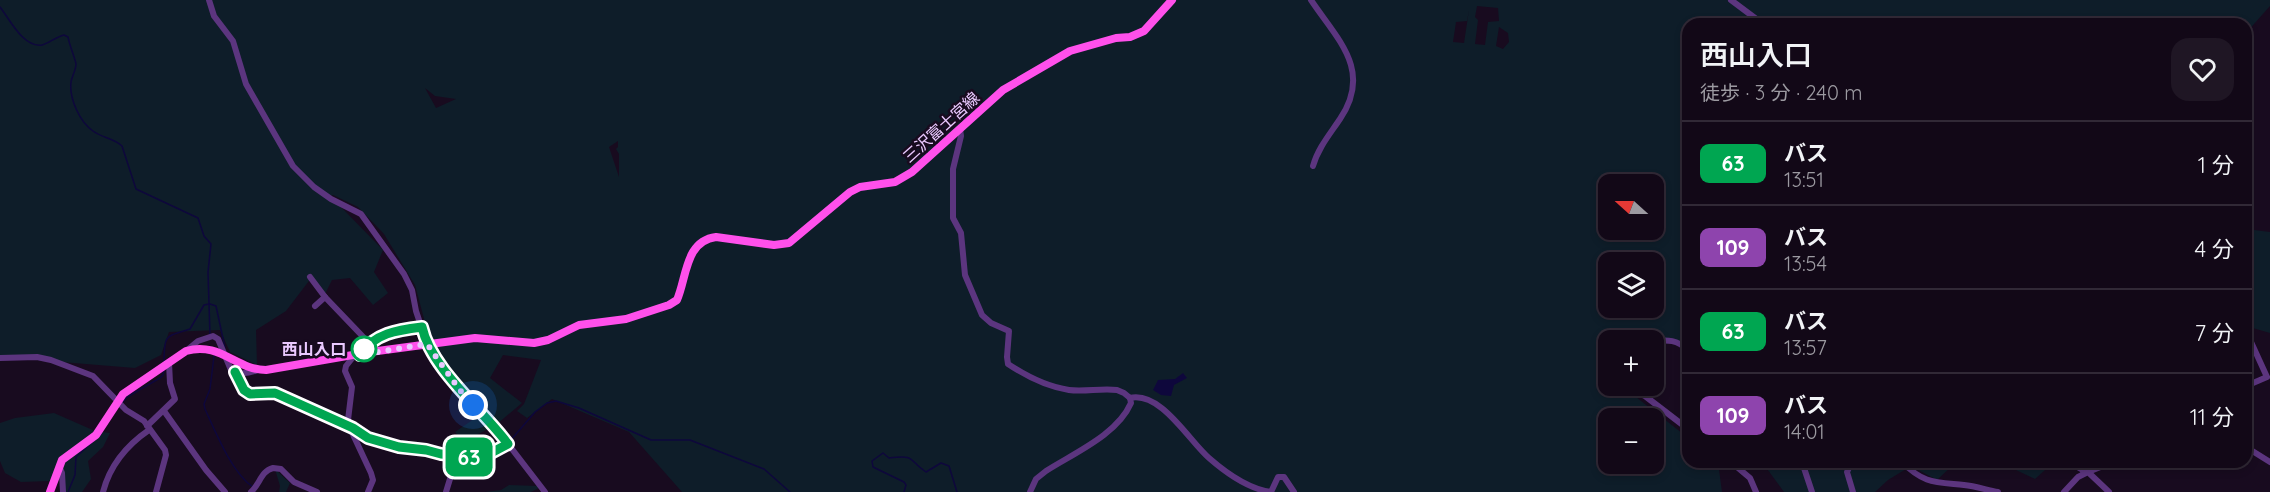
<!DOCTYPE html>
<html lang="ja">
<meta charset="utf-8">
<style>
:root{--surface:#120817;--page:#1f1624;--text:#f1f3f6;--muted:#9c9aa1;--line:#312936}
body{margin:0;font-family:Quicksand,"Noto Sans JP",sans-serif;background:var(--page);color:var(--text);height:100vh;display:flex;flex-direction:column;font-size:22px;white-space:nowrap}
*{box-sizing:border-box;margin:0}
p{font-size:20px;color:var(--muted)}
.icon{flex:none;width:33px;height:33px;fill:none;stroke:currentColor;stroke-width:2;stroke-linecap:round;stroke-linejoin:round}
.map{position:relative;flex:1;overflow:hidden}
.side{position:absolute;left:1682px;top:18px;width:570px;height:450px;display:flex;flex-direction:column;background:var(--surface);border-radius:18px;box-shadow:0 3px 9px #0003,0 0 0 2px var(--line)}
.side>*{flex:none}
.badge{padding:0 12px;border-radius:9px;font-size:21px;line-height:39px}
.needle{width:39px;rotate:291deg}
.tools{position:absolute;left:1598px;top:174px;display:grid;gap:12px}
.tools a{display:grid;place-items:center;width:66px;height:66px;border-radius:12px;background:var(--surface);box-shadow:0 3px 9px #0003,0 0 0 2px var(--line);font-size:30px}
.you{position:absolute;width:30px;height:30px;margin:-15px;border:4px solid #fff;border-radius:50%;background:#1a73e8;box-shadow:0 0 0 9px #1a73e833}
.map>.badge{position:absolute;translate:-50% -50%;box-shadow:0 0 0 3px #fff}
.round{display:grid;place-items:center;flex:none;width:63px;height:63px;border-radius:18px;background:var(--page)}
.overview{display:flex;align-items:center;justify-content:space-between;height:102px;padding:0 18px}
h1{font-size:28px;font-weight:600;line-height:45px}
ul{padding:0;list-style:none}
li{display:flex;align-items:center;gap:18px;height:84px;padding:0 18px;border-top:2px solid var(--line)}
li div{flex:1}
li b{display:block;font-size:22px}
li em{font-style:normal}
li .badge{min-width:66px;font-weight:700;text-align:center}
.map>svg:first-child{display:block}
.green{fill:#0e1d29;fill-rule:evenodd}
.water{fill:#0e073c}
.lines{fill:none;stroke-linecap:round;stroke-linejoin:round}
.stream{stroke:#0e073c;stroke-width:1.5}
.minor{stroke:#5c357f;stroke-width:6}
.major{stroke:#ff50eb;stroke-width:8}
.line-casing{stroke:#fff;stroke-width:14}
.line{stroke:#00a651;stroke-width:9}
.walk{stroke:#eac9ff;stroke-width:6;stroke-dasharray:0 10.8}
.stop-dot{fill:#fff;stroke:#00a651;stroke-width:3}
.labels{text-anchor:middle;stroke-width:5;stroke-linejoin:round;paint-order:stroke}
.street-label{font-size:16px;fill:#eac9ff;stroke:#180b1f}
.stop-label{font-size:16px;font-weight:bold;fill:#eac9ff;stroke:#180b1f;text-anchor:end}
</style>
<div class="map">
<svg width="2270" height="492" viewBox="0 0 2270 492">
<rect width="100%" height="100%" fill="#180b1f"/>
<g class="green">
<path d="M 0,0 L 2270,0 L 2270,6 L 2246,33 L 2246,24 L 1688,24 L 1687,351 L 1670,340 L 1631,339 L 1630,340 L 1608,340 L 1608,386 L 1622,386 L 1687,437 L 1688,462 L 1718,462 L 1722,492 L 682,492 L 629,432 L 552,399 L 527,418 L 517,411 L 524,404 L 541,360 L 503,355 L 490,378 L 522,403 L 497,424 L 464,442 L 455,432 L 484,412 L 430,341 L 415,285 L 384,234 L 358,207 L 333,195 L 328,197 L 342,208 L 383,250 L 374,272 L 388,293 L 373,305 L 350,278 L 332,280 L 325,294 L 312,277 L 286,311 L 256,330 L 257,365 L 230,352 L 220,330 L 169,332 L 161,355 L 135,368 L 0,357 ZM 1477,6 L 1498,8 L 1499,21 L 1488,22 L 1485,45 L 1475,44 L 1478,20 L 1475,17 ZM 1469,10 L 1464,43 L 1453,42 L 1456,22 L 1467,21 ZM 1499,27 L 1508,33 L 1509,42 L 1503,49 L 1496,46 ZM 425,88 L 435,96 L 456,99 L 436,108 ZM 618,141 L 618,147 L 616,149 L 619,154 L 619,177 L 609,147 ZM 1608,184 L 1653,184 L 1653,230 L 1608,230 ZM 1608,262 L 1653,262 L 1653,308 L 1608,308 ZM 1608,418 L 1653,418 L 1653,464 L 1608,464 Z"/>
<polygon points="2246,229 2270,232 2270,333 2246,326"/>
<polygon points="54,413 95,431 110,433 103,447 88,461 91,479 82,492 64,492 58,468 49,481 21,482 5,473 0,461 0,423 15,418"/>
<polygon points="1762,462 1953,462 1954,464 1937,480 1911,466 1888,480 1875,492 1784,492"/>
<polygon points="1999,462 2054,462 2035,479"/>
<polygon points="275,469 290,483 286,492 279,492 280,486"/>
<polygon points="509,485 538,486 541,487 531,492 485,492 501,490"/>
</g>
<polygon class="water" points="1183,373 1187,378 1174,385 1171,396 1161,395 1153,390 1158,380 1175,379"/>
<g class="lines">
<g class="stream">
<path d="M 0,7 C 9,18 23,48 42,45 C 49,43 56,37 64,35 L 68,37 C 69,44 76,61 76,64 C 76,70 72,76 71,82 C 69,99 80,122 93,131 C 102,138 114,138 122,146 L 136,189 L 198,218 L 204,236 L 211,244 L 208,272 L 210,335"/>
<polyline points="210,304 216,306 225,348"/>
<path d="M 214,356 L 210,389 L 204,404 L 205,409 C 216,433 232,473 253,487"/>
<path d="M 164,362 C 164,333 166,337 190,329 L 204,305 L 209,304"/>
<polyline points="122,403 127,397 160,378 163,375 164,370"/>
<polyline points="510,441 535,412 547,403 556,401 579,408 651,440 690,440 764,469 790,492"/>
<polyline points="424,447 440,451"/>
<polyline points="68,492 75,475 76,457 101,434"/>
<path d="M 904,492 L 906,485 L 904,482 L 873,467 L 872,461 L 883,453 L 889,458 C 917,455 907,459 926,472 L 941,463 L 949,466 L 957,492"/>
</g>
<g class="minor">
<polyline points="209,0 214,16 233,41 246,84 293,166 314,187 331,199 361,214 404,274 412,290 416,311 427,344 459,389 502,436 545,492"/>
<path d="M 1311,0 C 1337,39 1373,70 1340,119 C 1330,134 1318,148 1313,166"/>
<polyline points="1731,0 1763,24"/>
<path d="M 960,129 L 961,136 L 953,169 L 953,218 L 961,233 L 965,275 L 982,315 L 991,323 L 1009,331 L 1007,357 L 1008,364 C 1026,376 1048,387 1069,390 C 1085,392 1101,388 1117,390 L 1124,393 L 1130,398 C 1161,391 1189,441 1209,458 C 1225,472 1249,489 1271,492"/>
<polyline points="310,277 325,297 369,343"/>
<polyline points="315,306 325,297"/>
<polyline points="2246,331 2267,377 2246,386"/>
<path d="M 1653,341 C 1668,340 1676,339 1688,350"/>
<path d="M 186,351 L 198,341 L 213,336 L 218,339 L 231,370 C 239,375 250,373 258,370"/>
<path d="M 360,354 C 374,333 399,330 422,327"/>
<polyline points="354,356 346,366 345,371 352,387 348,420 349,426 371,473 373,480 368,492"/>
<polyline points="0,358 37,357 51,360 93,376 126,410 144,421 165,450 166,455 156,492"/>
<polyline points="235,372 244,390 250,395 275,393 353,428 368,438 399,447 426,450 441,454 475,457 489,454 508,444"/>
<polyline points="1625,388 1645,396 1688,429"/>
<polyline points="164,411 206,470 225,492"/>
<polyline points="147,426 175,399 170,383 169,363"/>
<polyline points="2246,447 2270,462"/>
<polyline points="1731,462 1750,478 1756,492"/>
<polyline points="1802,462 1812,492"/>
<polyline points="1852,462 1847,472 1853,492"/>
<path d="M 1902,462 C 1924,484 1935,482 1964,485 C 1975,486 1987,490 1998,492"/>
<polyline points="2069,462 2086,472"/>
<polyline points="59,466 62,473 63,492"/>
<polyline points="2083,471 2087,462"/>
<polyline points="2088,472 2113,462"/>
<path d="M 103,492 C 110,465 127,445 149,430"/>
<path d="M 251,492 C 260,484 261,471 273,468 L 281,469 L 294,482 L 317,492"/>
<polyline points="446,492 457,456"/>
<path d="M 1030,492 L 1036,479 L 1046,471 C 1074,453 1117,435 1131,403 L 1130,398"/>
<polyline points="1271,492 1278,477 1284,477 1294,492"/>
<polyline points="2064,492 2078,477 2088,472 2109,492"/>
</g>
<path class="major" d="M 50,492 L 62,460 L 96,435 L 123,394 L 186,351 C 220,341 236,370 266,370 L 370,352 L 475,338 L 534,343 L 548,340 L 579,325 L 626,319 L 669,305 L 677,300 C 687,277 685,241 716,237 L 774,245 L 789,243 L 850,192 L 860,187 L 895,182 L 912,172 L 1003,90 L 1070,51 L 1116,38 L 1130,37 L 1144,31 L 1172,0"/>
</g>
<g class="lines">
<defs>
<path id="line" d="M 235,372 L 244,390 L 250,394 L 275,393 L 353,428 L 368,438 L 399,447 L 426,450 L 441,454 L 475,457 L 489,454 L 508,444 C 483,410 431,369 422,327 C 398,330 374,333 360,355"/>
</defs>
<use href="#line" class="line-casing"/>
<use href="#line" class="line"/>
<polyline class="walk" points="364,349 366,346 360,355 427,344 459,389 473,405"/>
</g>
<circle class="stop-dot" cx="364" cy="349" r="12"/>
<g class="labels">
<g class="street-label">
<text transform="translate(941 127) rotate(-42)" y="6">三沢富士宮線</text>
</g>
<g class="stop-label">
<text x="346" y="355">西山入口</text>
</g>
</g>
</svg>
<div class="tools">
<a><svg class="needle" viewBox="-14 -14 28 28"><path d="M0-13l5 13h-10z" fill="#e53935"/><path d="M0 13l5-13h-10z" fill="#9c9aa1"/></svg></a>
<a><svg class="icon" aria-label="layers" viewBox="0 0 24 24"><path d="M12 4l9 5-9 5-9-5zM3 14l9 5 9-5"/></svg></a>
<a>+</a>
<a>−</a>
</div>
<div class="you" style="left:473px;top:405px"></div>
<b class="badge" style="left:469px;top:457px;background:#00a651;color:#fff">63</b>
<section class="side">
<div class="overview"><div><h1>西山入口</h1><p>徒歩 · 3 分 · 240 m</p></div><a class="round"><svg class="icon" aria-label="heart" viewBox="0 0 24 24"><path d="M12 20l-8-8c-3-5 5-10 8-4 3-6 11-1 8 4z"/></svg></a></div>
<ul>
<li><span class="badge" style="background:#00a651;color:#fff">63</span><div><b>バス</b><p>13:51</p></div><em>1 分</em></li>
<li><span class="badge" style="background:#8e44ad;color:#fff">109</span><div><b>バス</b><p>13:54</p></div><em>4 分</em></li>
<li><span class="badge" style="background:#00a651;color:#fff">63</span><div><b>バス</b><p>13:57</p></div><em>7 分</em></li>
<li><span class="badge" style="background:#8e44ad;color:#fff">109</span><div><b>バス</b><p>14:01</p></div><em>11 分</em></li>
</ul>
</section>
</div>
